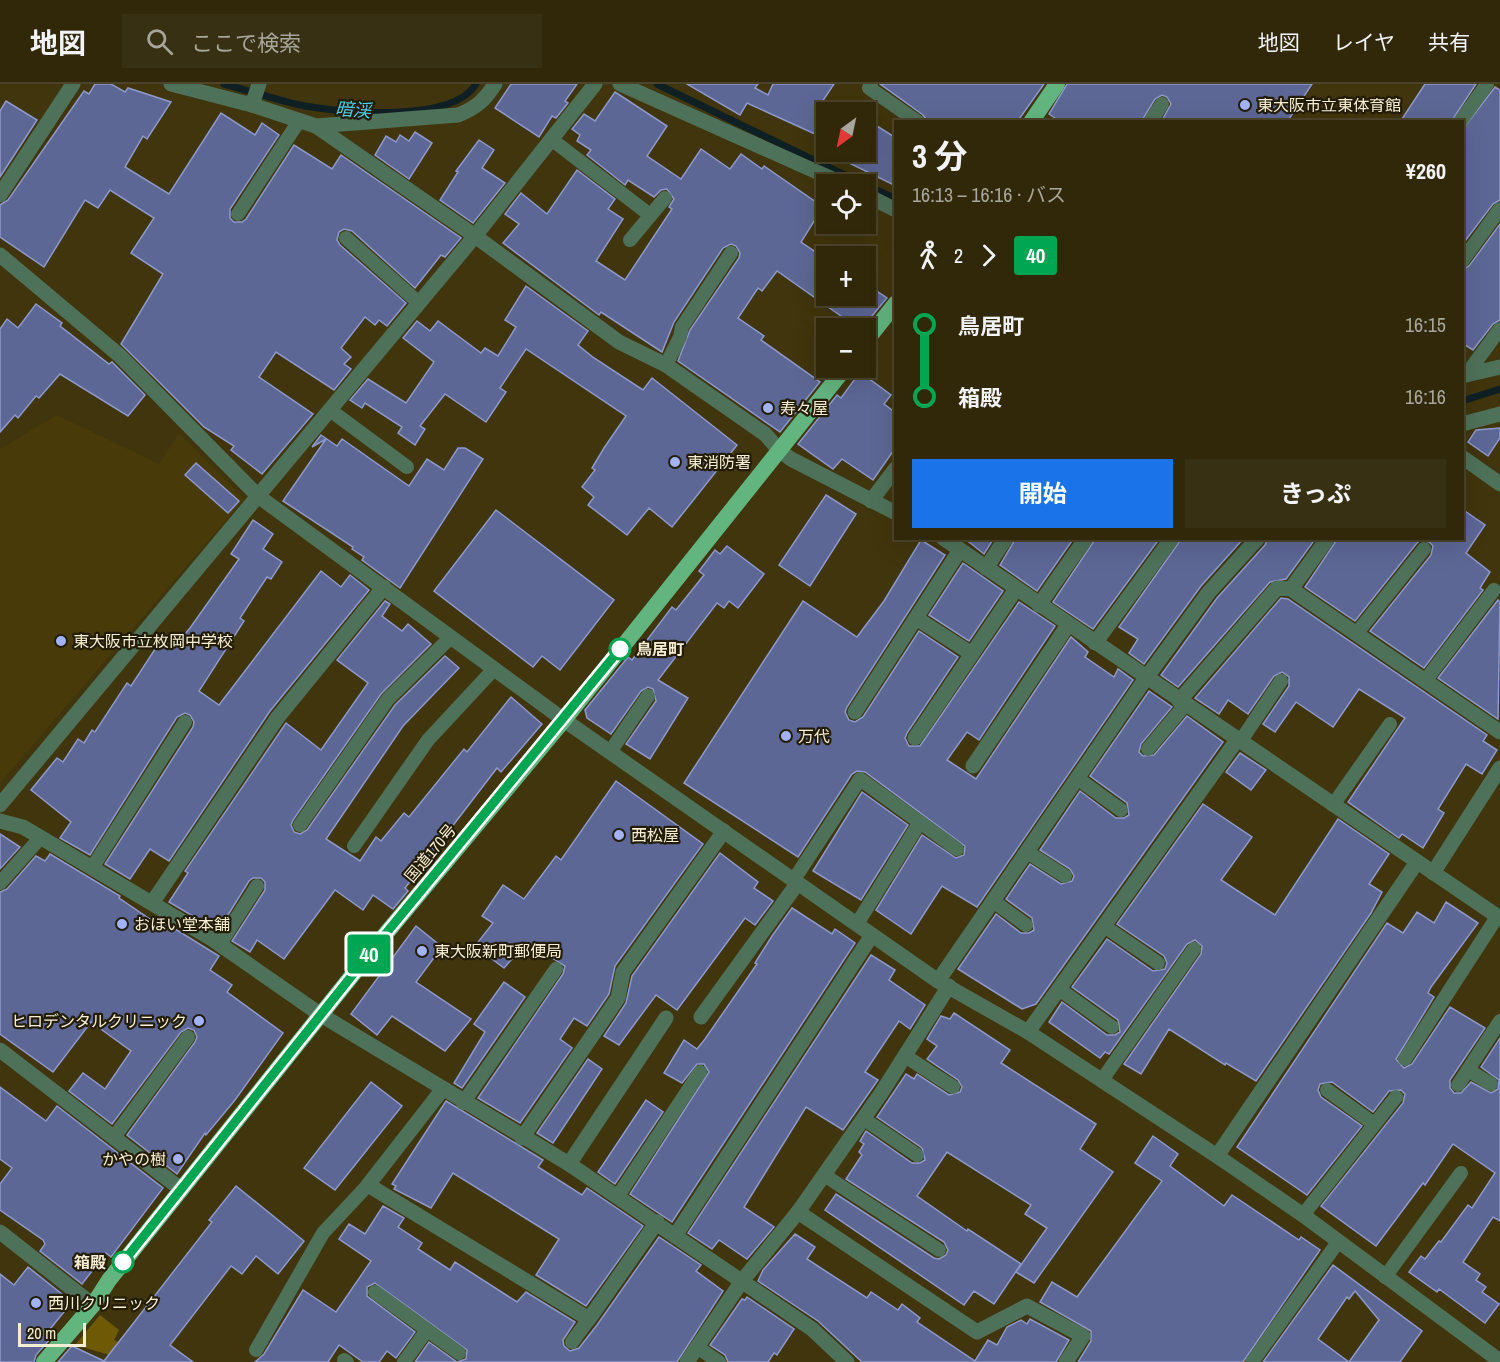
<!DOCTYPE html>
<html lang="ja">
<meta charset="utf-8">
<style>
:root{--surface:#302809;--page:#383012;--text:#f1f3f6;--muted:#a8a69c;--line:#4b442a;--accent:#1a73e8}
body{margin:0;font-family:"Archivo Narrow","Noto Sans JP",sans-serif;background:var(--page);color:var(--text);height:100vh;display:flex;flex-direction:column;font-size:22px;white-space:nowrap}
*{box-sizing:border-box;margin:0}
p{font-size:20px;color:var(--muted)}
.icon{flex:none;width:33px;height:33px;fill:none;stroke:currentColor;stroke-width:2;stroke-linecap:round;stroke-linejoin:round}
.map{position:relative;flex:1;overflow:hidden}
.details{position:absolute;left:894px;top:36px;width:570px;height:420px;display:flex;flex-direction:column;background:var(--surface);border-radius:0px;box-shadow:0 6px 24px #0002,0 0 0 2px var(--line)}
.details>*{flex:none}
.badge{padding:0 12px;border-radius:4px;font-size:21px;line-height:39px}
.needle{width:39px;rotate:213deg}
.controls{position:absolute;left:816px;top:18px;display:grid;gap:12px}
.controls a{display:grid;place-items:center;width:60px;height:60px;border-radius:0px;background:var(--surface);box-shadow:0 6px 24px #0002,0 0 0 2px var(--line);font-size:30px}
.scale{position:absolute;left:18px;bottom:15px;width:68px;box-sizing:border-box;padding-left:6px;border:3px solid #f6eed2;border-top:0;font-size:16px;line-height:21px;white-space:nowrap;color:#f6eed2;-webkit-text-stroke:4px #231d07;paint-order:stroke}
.map>.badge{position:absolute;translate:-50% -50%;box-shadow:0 0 0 3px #fff}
.legs{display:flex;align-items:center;gap:9px;height:66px;padding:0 18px;font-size:20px}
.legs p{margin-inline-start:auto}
.summary{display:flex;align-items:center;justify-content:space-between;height:102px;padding:0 18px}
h1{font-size:33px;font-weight:700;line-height:45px}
.cta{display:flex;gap:12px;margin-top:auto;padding:12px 18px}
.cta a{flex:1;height:69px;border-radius:0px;background:var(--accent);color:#fff;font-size:24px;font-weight:700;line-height:69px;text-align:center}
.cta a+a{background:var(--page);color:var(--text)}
ul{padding:0 18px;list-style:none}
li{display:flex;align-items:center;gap:21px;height:72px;font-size:22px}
li i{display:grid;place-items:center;width:9px;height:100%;margin:0 8px;background:currentColor}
li i::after{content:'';width:15px;height:15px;margin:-8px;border:4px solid;border-radius:50%;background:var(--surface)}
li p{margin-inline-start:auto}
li:first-child i{background:linear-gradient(#0000 50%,currentColor 0)}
li:last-child i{background:linear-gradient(currentColor 50%,#0000 0)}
header{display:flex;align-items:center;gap:36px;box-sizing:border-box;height:84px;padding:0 30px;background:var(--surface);border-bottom:2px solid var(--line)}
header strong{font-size:28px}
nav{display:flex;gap:33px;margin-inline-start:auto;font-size:21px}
.search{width:420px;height:54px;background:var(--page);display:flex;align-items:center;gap:15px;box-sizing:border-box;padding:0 21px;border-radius:0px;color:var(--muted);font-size:22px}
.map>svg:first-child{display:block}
.built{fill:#483b09}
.green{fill:#6e5a05}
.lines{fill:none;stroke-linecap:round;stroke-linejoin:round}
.stream{stroke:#0f2024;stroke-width:7}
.building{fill:#5d6795;stroke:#8d99ca;stroke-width:1.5;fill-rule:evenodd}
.service{stroke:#4e7159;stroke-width:14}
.minor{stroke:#4e7159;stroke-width:15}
.tertiary{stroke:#4e7159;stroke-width:15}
.trunk{stroke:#63b580;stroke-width:16}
.line-1-casing{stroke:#fff;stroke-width:14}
.line-1{stroke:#00a651;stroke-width:9}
.poi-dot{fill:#a2b2fd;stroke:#231d07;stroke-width:2}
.stop-1-dot{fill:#fff;stroke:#00a651;stroke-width:3}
.labels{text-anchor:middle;stroke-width:4.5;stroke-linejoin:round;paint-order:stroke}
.poi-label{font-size:16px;fill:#f6eed2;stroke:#231d07;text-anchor:start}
.stop-label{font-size:16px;font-weight:bold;fill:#f6eed2;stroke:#231d07;text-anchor:start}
.street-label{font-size:16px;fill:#f6eed2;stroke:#231d07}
.water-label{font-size:18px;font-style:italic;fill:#4ad3ef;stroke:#231d07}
</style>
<header>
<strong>地図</strong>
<div class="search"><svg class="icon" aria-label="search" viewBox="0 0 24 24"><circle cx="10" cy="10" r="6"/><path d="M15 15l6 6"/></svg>ここで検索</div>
<nav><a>地図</a><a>レイヤ</a><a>共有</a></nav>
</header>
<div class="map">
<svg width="1500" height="1278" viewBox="0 0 1500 1278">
<rect width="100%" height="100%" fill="#40350c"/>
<polygon class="built" points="57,331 159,380 179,349 244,415 0,699 0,365"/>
<polygon class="green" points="100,1231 119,1246 114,1256 131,1265 124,1275 75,1261"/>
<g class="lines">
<g class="stream">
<path d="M 224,0 C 251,7 278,17 305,22 C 344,29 453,39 476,0"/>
<polyline points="657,0 863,100"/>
<polyline points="866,101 896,115"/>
<polyline points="1462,317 1500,305"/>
</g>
</g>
<g class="building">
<polygon points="95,0 111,0 125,8 128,4 171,18 147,55 143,52 125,83 169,110 221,29 255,51 262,39 279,51 230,125 230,134 234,138 242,138 246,135 294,61 332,85 341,71 461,154 445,173 441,171 415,204 352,147 344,145 339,148 337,156 340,161 406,219 387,242 379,236 375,241 365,233 341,264 351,273 344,280 351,285 334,306 276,268 259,293 313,330 262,390 231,366 234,362 204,343 121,260 163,190 131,169 154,134 110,106 98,124 85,116 44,183 0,153 0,121 8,116 84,7 89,10"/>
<polygon points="511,0 577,0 565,17 568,19 556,34 552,32 539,53 495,24"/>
<polygon points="687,0 758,0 755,4 768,11 773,0 834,0 822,18 826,20 826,55 747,19 740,31"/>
<polygon points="880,0 1044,0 1017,38 928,38 923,31"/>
<polygon points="1067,0 1312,0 1287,38 1161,38 1171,20 1167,13 1162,11 1155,15 1141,38 1061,38 1049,30"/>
<polygon points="1425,0 1476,0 1451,38 1400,38"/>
<polygon points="1495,3 1500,6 1500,116 1493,120 1462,161 1462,55 1465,51 1462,46"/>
<polygon points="615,8 667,42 647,72 681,95 701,65 730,85 741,70 762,85 764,82 823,123 801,158 826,175 826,212 866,212 866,200 887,214 862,244 858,244 777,187 762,207 758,204 738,234 764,252 761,256 820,298 780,348 678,277 690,246 739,174 740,169 736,162 731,160 723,164 674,238 662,268 601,228 599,231 503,159 519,140 505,130 521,109 547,130 577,86 615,115 608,125 623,135 596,177 625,196 672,125 669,123 674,115 667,105 661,106 654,113 628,96 625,101 587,71 591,66 577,57 580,51 572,45 584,30 595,37"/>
<polygon points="6,17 37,36 0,93 0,27"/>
<polygon points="866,35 896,54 896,102 827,68 866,68"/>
<polygon points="415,48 432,59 409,95 375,71 386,52 396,58 400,51 409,57"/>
<polygon points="479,56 494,66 482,84 505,99 473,139 440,116 458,88 456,87"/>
<polygon points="1500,140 1500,236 1493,240 1473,266 1462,259 1462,186 1469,182"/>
<polygon points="526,202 588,247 578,261 594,274 643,306 652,294 737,361 672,443 649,424 627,451 588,421 594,413 582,403 595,386 592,384 604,364 626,332 526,265 500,304 506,308 486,338 445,310 420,342 425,345 415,361 398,349 402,343 365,319 362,324 350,316 368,295 406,319 434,278 403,254 417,237 430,247 438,237 481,269 485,264 498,272 516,243 505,236"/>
<polygon points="36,220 62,239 60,242 109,280 112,278 145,311 128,332 60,290 39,314 36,312 18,334 15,331 0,348 0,245 7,235 18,244"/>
<polygon points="860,288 891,311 884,320 896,329 896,363 873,396 842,375 833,385 798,360 837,311 841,314"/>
<polygon points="1500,344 1500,354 1488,372 1468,358 1476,346"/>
<polygon points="321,351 337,362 342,355 409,402 427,375 444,386 458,364 465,364 483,375 400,504 362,476 364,473 352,465 353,463 283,417 326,355 312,363"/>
<polygon points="196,379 239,417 228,429 185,391"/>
<polygon points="826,411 856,430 810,502 779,481"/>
<polygon points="1462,425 1485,441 1466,469 1490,488 1480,504 1483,506 1424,584 1370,547 1431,471 1433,462 1429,458 1421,456 1417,459 1355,537 1305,503 1338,454 1462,454"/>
<polygon points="496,426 614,516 560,586 542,572 533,583 434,507"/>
<polygon points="253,436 273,450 263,465 282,478 271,495 267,493 240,534 244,537 199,607 219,621 321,487 341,503 350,491 369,506 270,627 169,777 150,765 130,795 105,780 193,643 194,638 190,631 185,629 177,633 90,771 60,754 71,738 31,706 57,674 63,678 78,655 84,659 92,646 95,648 127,599 131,602 161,556 173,564 190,544 239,475 231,470"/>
<polygon points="964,454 994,454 984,470"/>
<polygon points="1016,454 1074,454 1037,507 1000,481"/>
<polygon points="1096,454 1160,454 1093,545 1053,518"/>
<polygon points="1182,454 1244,454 1201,502 1144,580 1129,569 1138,555 1119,543"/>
<polygon points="1268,454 1316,454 1286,495 1270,498 1178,603 1161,591 1217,514 1265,461"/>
<polygon points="921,456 945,471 847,623 845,628 849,636 855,638 863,633 919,547 958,573 907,649 905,654 909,662 920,662 1019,518 1055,542 979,656 967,648 947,676 976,695 1071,553 1088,568 1085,573 1114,593 1118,585 1133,596 977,823 942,802 911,850 876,826 922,751 956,774 964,771 965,762 865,688 857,687 852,690 798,773 684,699 803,517 857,553 884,517"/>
<polygon points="727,462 764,490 738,524 729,517 724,524 717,519 658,596 688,614 650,675 626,660 656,617 653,605 648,603 641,607 611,650 587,634 585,626 628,573 632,576 672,523 676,526 704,491 699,487 715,466 720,470"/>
<polygon points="963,479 1003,507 969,557 929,531"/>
<polygon points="1281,514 1288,515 1487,651 1483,657 1497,666 1482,690 1466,680 1438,725 1444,729 1423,764 1402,750 1399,754 1348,718 1405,634 1359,605 1333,643 1296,618 1275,648 1263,640 1289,602 1289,593 1282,588 1274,592 1248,630 1228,616 1219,630 1195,614"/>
<polygon points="1498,516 1500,518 1498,635 1438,594"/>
<polygon points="385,517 390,520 382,532 402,547 408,540 431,560 381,610 293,736 291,741 294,748 300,750 307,746 395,621 445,572 459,584 403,642 326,755 360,777 376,753 381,757 404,729 409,733 464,665 467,668 511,613 542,640 501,688 497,684 405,804 408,807 393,825 373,811 363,826 335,806 284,875 257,856 250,868 232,857 265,806 265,798 261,794 253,794 249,797 218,847 169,818 188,789 185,787 286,639 321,666 368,599 337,576"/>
<polygon points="1149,607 1172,623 1141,660 1139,668 1143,672 1154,671 1187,632 1223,658 1036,920 1022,925 958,885 996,830 1021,849 1029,849 1034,846 1032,834 1006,815 1030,780 1061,800 1072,797 1074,792 1070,785 1040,766 1080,707 1116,734 1124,734 1129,731 1127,719 1090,692"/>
<polygon points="1240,669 1266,686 1251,706 1226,688"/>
<polygon points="616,697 703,760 615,882 609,910 587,942 574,934 560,955 572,964 520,1039 478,1014 563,890 565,882 527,858 504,884 475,862 493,839 482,832 503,801 524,815 556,772 561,776"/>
<polygon points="862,708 908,741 861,816 813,787"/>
<polygon points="1203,720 1252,753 1221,796 1275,831 1338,735 1389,770 1369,800 1382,808 1371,829 1256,997 1226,979 1225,981 1169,945 1141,990 1124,980 1201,870 1202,862 1195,856 1187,860 1109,970 1105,968 1100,974 1049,938 1062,918 1107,951 1115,951 1120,948 1118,936 1072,903 1107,855 1153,887 1165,885 1167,879 1164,872 1117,840"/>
<polygon points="0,750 20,763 0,785"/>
<polygon points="720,769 758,798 754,804 773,817 755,841 745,834 677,926 656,911 619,961 604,952 626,919 632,892"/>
<polygon points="50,770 120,812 119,814 150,835 157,838 159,835 219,872 210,886 232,901 227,908 283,949 235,1016 206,1051 205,1049 177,1090 127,1051 195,958 197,953 194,946 188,944 181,948 112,1040 69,1007 83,989 105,1005 131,967 91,938 53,988 0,950 0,808 7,805 36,772 45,777"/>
<polygon points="1446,818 1478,839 1431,903 1428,909 1434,913 1396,975 1404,984 1412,980 1450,923 1485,944 1450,996 1450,1004 1454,1009 1461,1009 1471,998 1491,1009 1498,1005 1499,996 1481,983 1500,954 1500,1137 1493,1133 1463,1178 1480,1190 1476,1196 1486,1203 1482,1208 1499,1220 1485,1239 1439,1205 1437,1208 1409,1188 1421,1172 1425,1175 1439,1157 1441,1158 1468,1121 1472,1124 1495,1089 1453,1060 1425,1101 1423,1099 1376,1162 1321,1122 1403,1019 1405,1010 1401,1006 1389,1007 1373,1028 1332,998 1320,1000 1318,1006 1321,1013 1362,1042 1307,1111 1237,1063 1387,839 1403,849 1417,828 1434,839"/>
<polygon points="792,824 832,850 835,845 855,859 672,1138 630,1110 709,988 704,980 697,980 682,999 664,989 684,956 697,965 705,955 757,880 755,879 772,852"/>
<polygon points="416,842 442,863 416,898 471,935 445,967 392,932 377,951 351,930"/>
<polygon points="871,871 895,886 889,896 925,921 910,945 899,937 865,988 878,996 843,1046 806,1023 744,1123 774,1143 747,1175 719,1156 712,1165 688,1149"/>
<polygon points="504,898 525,913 462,1004 454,999 485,948 474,940"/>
<polygon points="954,929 1010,966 1001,979 1096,1040 1080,1065 1113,1088 1034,1199 1016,1188 1047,1144 1025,1130 1031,1121 947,1068 917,1112 967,1147 968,1145 1021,1180 994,1220 974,1207 964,1221 825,1126 836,1110 934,1174 939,1175 946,1171 948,1166 944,1158 846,1095 862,1071 859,1068 864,1060 860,1057 866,1047 912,1079 920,1079 925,1076 922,1064 877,1033 906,990 914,995 917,990 949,1011 960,1008 962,1003 958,996 927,975 937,962 927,955 941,932 950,935"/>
<polygon points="588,975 602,985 553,1059 537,1049"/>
<polygon points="371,998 402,1022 335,1106 304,1084"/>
<polygon points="0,1003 46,1037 57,1022 163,1104 111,1173 106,1169 82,1200 40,1167 45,1160 43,1156 0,1126 0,1100 12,1084 0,1075"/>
<polygon points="646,1016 663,1028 615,1100 598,1088"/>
<polygon points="446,1017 543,1076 538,1083 582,1111 587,1104 643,1142 586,1222 536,1191 559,1155 453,1089 431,1124 394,1105 396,1102 392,1100"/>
<polygon points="1153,1052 1178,1070 1170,1082 1224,1122 1232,1111 1299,1156 1301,1153 1320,1166 1243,1278 1078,1278 1091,1257 1091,1247 1040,1218 1052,1198 1077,1213 1162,1097 1135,1079"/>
<polygon points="236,1102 304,1157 278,1190 256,1172 242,1190 231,1182 170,1261 193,1278 58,1278 72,1262 104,1277 212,1138 209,1136"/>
<polygon points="383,1122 404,1134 398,1143 422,1159 418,1165 450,1186 455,1178 517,1218 526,1208 575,1238 563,1256 564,1262 570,1267 579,1264 597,1241 659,1153 701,1181 696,1187 723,1207 677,1278 415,1278 429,1258 457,1278 466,1275 467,1266 375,1199 367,1203 367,1212 415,1248 396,1274 387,1267 379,1278 363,1278 339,1261 328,1278 255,1278 264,1270 303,1206 336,1228 371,1177 339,1155 349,1140 365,1150"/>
<polygon points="795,1150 815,1163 807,1175 867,1214 871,1208 898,1226 902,1220 920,1234 917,1238 975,1277 988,1256 997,1261 1007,1243 1021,1236 1027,1240 1030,1235 1069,1256 1056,1278 862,1278 818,1237 758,1197 763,1186"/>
<path d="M 1333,1181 L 1422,1247 L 1400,1278 L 1263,1278 ZM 1355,1207 L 1379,1236 L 1349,1278 L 1318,1255 L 1347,1213 L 1349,1215 Z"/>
<polygon points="28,1183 72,1218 46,1250 52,1253 36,1271 34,1278 0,1278 0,1190 14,1201"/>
<polygon points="747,1213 794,1245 777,1271 774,1269 768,1278 728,1278 725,1271 710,1261 742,1215 745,1216"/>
</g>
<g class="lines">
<g class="service">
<polyline points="871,0 869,4 918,38"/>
<polyline points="1150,38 1162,20"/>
<polyline points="1460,38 1487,0"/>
<polyline points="551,55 650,131"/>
<polyline points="238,130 299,37"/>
<polyline points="346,154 419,219"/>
<polyline points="630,156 665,114"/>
<polyline points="1462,177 1500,125"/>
<polyline points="666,281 680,253 682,243 731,169"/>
<polyline points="1466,291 1500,245"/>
<polyline points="330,326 407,383"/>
<polyline points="1356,550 1424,465"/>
<polyline points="1425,597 1494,506"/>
<polyline points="1240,658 1281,597"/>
<polyline points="1148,665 1185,621"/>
<polyline points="610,668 648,612"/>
<polyline points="1077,694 1121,726"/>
<polyline points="1333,721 1390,640"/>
<polyline points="300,741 388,615 451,553"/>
<polyline points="354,762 428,656 494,585"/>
<polyline points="1027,768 1065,792"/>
<polyline points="92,784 185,638"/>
<polyline points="793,797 860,695 957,765"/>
<polyline points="0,799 40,754"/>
<polyline points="993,817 1026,841"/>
<polyline points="857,840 920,738"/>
<polyline points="1104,842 1158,879"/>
<polyline points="220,860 257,802"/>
<polyline points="1059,905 1112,943"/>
<polyline points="905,972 953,1003"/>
<polyline points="1405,975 1497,833"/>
<polyline points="1468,986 1491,1000"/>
<polyline points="1102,996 1194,865"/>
<polyline points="1458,1001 1500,937"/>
<polyline points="1327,1006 1374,1040"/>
<polyline points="463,1019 556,885"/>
<polyline points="864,1035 917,1071"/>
<polyline points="114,1053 188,953"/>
<polyline points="824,1091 939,1166"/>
<polyline points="618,1112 700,988"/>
<polyline points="1303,1131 1396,1013"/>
<polyline points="1385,1193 1461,1089"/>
<polyline points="375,1208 459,1269"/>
<polyline points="572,1258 589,1235"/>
<polyline points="697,1263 719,1278"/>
<polyline points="256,1266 323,1149 368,1101"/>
<polyline points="344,1276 347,1278"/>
<polyline points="404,1278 427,1246"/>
<polyline points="1252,1278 1338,1158"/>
</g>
<g class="minor">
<path d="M 171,0 L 252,21 L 316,42 L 458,31 C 476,24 485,16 495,0"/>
<polyline points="620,0 844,100"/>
<polyline points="252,21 259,0"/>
<polyline points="316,42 475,152 619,258 666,281 765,350 780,367 791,375 896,429"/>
<polyline points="0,111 73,0"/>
<polyline points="866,111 896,126"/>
<polyline points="0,171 119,271 258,412 564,636"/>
<polyline points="1466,291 1500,283"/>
<polyline points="1462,340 1500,330"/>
<polyline points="1462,373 1500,400"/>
<polyline points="871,417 896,384"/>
<polyline points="943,454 1500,834"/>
<polyline points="986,484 1006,454"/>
<polyline points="1291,505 1328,454"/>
<polyline points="1039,521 1086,454"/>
<polyline points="916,534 972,570"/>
<polyline points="1095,559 1172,454"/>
<polyline points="1179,617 1277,504 1291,505 1500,648"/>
<polyline points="855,628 960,466"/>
<polyline points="915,654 1016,505"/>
<polyline points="973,682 1068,541"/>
<polyline points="0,721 475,152 595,0"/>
<polyline points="0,737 23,743 212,855 321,931 569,1080 812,1245 847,1278"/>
<polyline points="1433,789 1500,684"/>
<polyline points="152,819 278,633 384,503"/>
<polyline points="938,897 1146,594 1209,508 1258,454"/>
<polyline points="701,933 797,800"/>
<polyline points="1028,948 1237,656"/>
<polyline points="0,966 182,1106"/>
<polyline points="442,1006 368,1101 589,1235 657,1138"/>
<polyline points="522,1054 618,914 623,888 724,747"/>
<polyline points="1217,1072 1417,778"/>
<polyline points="569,1080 666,934"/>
<polyline points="798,1128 977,1248 1027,1222 1083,1252 1066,1278"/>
<polyline points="0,1148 93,1221"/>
<polyline points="675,1152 872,851"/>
<polyline points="687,1278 742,1197 798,1128 882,1008 949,902"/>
</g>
<polyline class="tertiary" points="564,636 938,897 1028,948 1217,1072 1303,1131 1500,1277"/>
<g class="trunk">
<polyline points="1031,38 1057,0"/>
<polyline points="866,257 896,219"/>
<polyline points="44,1278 93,1221 109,1196 378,859 564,636 845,284"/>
</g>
</g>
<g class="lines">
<defs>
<polyline id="line-1" points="123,1178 378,859 620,565"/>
</defs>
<use href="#line-1" class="line-1-casing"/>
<use href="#line-1" class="line-1"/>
</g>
<g class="poi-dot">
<circle cx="1245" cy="21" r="6"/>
<circle cx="768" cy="324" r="6"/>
<circle cx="675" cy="378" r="6"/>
<circle cx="61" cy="557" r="6"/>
<circle cx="786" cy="652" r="6"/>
<circle cx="619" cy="751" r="6"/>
<circle cx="122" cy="840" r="6"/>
<circle cx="422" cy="867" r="6"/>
<circle cx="199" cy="937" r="6"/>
<circle cx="178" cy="1075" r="6"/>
<circle cx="36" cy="1219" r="6"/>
</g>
<g class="stop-1-dot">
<circle cx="620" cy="565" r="10"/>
<circle cx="123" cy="1178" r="10"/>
</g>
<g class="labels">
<g class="poi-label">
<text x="1257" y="27">東大阪市立東体育館</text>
<text x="780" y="330">寿々屋</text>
<text x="687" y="384">東消防署</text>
<text x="73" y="563">東大阪市立枚岡中学校</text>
<text x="798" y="658">万代</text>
<text x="631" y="757">西松屋</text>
<text x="134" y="846">おほい堂本舗</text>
<text x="434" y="873">東大阪新町郵便局</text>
<text x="187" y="943" text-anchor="end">ヒロデンタルクリニック</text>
<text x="166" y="1081" text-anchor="end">かやの樹</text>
<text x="48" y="1225">西川クリニック</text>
</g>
<g class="stop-label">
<text x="636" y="571">鳥居町</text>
<text x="106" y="1184" text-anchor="end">箱殿</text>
</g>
<g class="street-label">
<text transform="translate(430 769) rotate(-50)" y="6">国道170号</text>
</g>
<g class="water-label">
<text transform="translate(353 26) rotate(4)" y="6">暗渓</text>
</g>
</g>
</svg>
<div class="controls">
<a><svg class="needle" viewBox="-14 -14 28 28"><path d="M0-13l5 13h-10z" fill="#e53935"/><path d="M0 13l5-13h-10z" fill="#a8a69c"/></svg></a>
<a><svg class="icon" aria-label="locate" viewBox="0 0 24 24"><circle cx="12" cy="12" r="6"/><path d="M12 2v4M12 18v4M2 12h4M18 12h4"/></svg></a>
<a>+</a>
<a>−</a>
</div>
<div class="scale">20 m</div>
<b class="badge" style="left:369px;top:870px;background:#00a651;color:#fff">40</b>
<section class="details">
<div class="summary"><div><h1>3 分</h1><p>16:13 – 16:16 · バス</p></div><b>¥260</b></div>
<div class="legs"><svg class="icon" aria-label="walk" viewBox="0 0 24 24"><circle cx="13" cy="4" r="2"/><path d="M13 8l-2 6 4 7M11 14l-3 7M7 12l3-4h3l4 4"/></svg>2<svg class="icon" aria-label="forward" viewBox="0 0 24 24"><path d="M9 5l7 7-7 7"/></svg><b class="badge" style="background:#00a651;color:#fff">40</b></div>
<ul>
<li><i style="color:#00a651"></i><b>鳥居町</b><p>16:15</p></li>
<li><i style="color:#00a651"></i><b>箱殿</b><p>16:16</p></li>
</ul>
<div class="cta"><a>開始</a><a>きっぷ</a></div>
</section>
</div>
